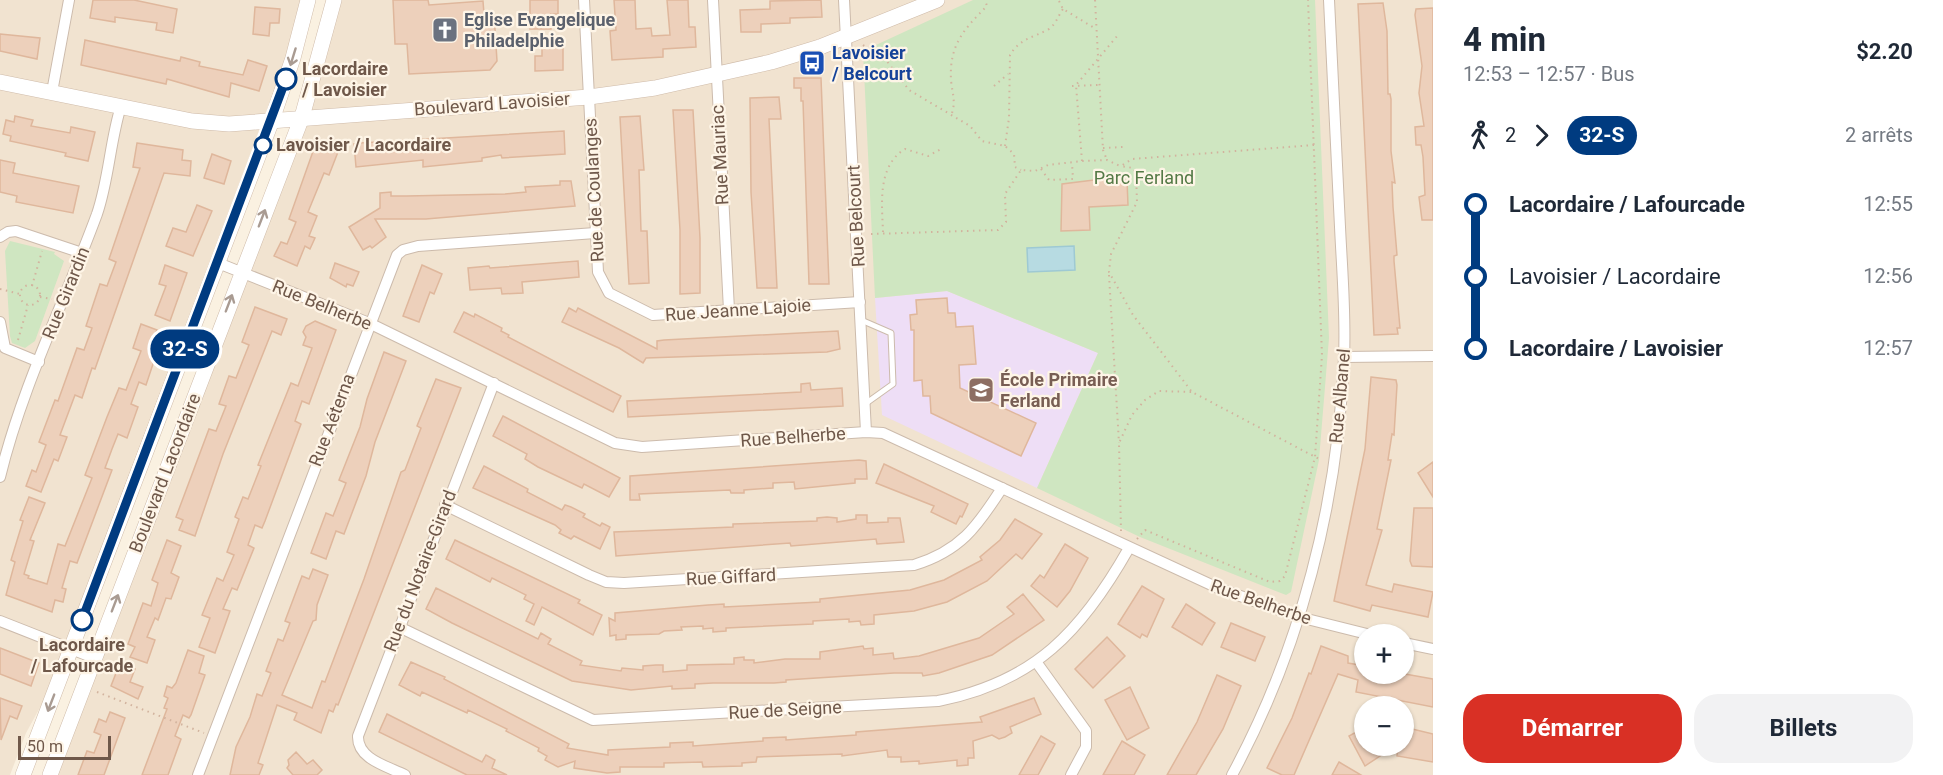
<!DOCTYPE html>
<html lang="fr">
<meta charset="utf-8">
<style>
:root{--surface:#fff;--page:#f2f2f3;--text:#1f2937;--muted:#747a83;--accent:#d93025}
body{margin:0;font-family:Roboto,sans-serif;background:var(--page);color:var(--text);height:100vh;display:flex;flex-direction:column;font-size:22px;white-space:nowrap}
*{box-sizing:border-box;margin:0}
p{font-size:20px;color:var(--muted)}
.icon{flex:none;width:33px;height:33px;fill:none;stroke:currentColor;stroke-width:2;stroke-linecap:round;stroke-linejoin:round}
.map{position:relative;flex:1;overflow:hidden}
.sheet{display:flex;flex-direction:column;background:var(--surface);width:510px}
.sheet>*{flex:none}
.badge{padding:0 12px;border-radius:20px;font-size:21px;line-height:39px}
.fabs{position:absolute;left:1354px;top:624px;display:grid;gap:12px}
.fabs a{display:grid;place-items:center;width:60px;height:60px;border-radius:50%;background:var(--surface);box-shadow:0 2px 4px #0004;font-size:30px}
.scale{position:absolute;left:18px;bottom:15px;width:93px;box-sizing:border-box;padding-left:6px;border:3px solid #6f584a;border-top:0;font-size:16px;line-height:21px;white-space:nowrap;color:#6f584a;-webkit-text-stroke:4px #fef5e7;paint-order:stroke}
.map>.badge{position:absolute;translate:-50% -50%;box-shadow:0 0 0 3px #fff}
.legs{display:flex;align-items:center;gap:9px;height:66px;padding:0 30px;font-size:20px}
.legs p{margin-inline-start:auto}
.overview{display:flex;align-items:center;justify-content:space-between;height:102px;padding:0 30px}
h1{font-size:33px;font-weight:700;line-height:45px}
.action{display:flex;gap:12px;margin-top:auto;padding:12px 30px}
.action a{flex:1;height:69px;border-radius:24px;background:var(--accent);color:#fff;font-size:24px;font-weight:700;line-height:69px;text-align:center}
.action a+a{background:var(--page);color:var(--text)}
ul{padding:0 30px;list-style:none}
li{display:flex;align-items:center;gap:21px;height:72px;font-size:22px}
li i{display:grid;place-items:center;width:9px;height:100%;margin:0 8px;background:currentColor}
li i::after{content:'';width:15px;height:15px;margin:-8px;border:4px solid;border-radius:50%;background:var(--surface)}
li p{margin-inline-start:auto}
li:first-child i{background:linear-gradient(#0000 50%,currentColor 0)}
li:last-child i{background:linear-gradient(currentColor 50%,#0000 0)}
main{display:flex;flex:1;min-height:0}
.map>svg:first-child{display:block}
.residential{fill:#f1e3d0;fill-rule:evenodd}
.education{fill:#eedef6}
.green{fill:#cfe6c1}
.water{fill:#b7dbe2;stroke:#9ec9d3;stroke-width:1.5}
.building{fill:#edd0bb;stroke:#dfb79c;stroke-width:1.5}
.lines{fill:none;stroke-linecap:round;stroke-linejoin:round}
.lane-casing{stroke:#ccbbac;stroke-width:7}
.street-casing{stroke:#ccbbac;stroke-width:12}
.secondary-casing{stroke:#cfbba9;stroke-width:16}
.path{stroke:#d2b39e;stroke-width:2;stroke-dasharray:1.5 4.5;stroke-linecap:butt}
.lane{stroke:#fff;stroke-width:5}
.street{stroke:#fff;stroke-width:10}
.secondary{stroke:#fff;stroke-width:15}
.oneway{stroke:#a99b92}
.line-1-casing{stroke:#fff;stroke-width:14}
.line-1{stroke:#003b80;stroke-width:9}
.stop-1-dot{fill:#fff;stroke:#003b80;stroke-width:3}
.labels{text-anchor:middle;stroke-width:4.5;stroke-linejoin:round;paint-order:stroke}
.worship-label{font-size:18px;font-weight:bold;fill:#5b616d;stroke:#fef5e7;text-anchor:start}
.transit-label{font-size:18px;font-weight:bold;fill:#164399;stroke:#fef5e7;text-anchor:start}
.stop-label{font-size:18px;font-weight:bold;fill:#6f584a;stroke:#fef5e7;text-anchor:start}
.street-label{font-size:18px;fill:#6f584a;stroke:#fef5e7}
.park-label{font-size:18px;fill:#547a46;stroke:#fef5e7}
.education-label{font-size:18px;font-weight:bold;fill:#785e54;stroke:#fef5e7;text-anchor:start}
</style>
<main>
<div class="map">
<svg width="1433" height="775" viewBox="0 0 1433 775">
<rect width="100%" height="100%" fill="#faf1e1"/>
<g class="residential">
<polygon points="0,0 301,0 272,120 72,649 26,733 10,775 0,775"/>
<path d="M 333,0 L 1433,0 L 1433,775 L 50,775 L 302,117 ZM 1365,634 L 1404,634 L 1404,674 L 1365,674 ZM 1365,706 L 1404,706 L 1404,746 L 1365,746 Z"/>
</g>
<polygon class="education" points="947,291 1098,353 1037,488 882,415 875,298"/>
<g class="green">
<polygon points="973,0 1315,0 1329,338 1319,460 1291,592 1286,595 1140,537 1037,488 1098,353 947,291 875,298 863,51"/>
<polygon points="10,241 55,252 54,254 64,261 35,341 25,348 12,343 10,336 5,251"/>
</g>
<polygon class="water" points="1074,246 1075,270 1028,272 1027,248"/>
<g class="building">
<polygon points="93,0 134,0 177,9 173,33 156,30 157,23 115,17 115,22 90,18"/>
<polygon points="393,0 428,0 429,5 483,1 484,14 494,14 497,61 490,70 409,74 407,44 395,44"/>
<polygon points="530,0 558,0 558,14 551,14 551,29 530,29"/>
<polygon points="614,0 635,0 636,29 651,28 652,36 670,35 667,0 688,0 689,27 695,27 696,47 663,49 663,57 612,60 610,31 616,30"/>
<polygon points="821,0 822,17 790,18 790,23 761,24 761,32 741,32 740,10 770,9 770,1"/>
<polygon points="1383,3 1387,31 1388,94 1390,94 1391,99 1391,151 1395,183 1392,182 1393,207 1397,255 1394,256 1394,261 1400,328 1397,328 1398,334 1374,335 1358,4"/>
<polygon points="255,7 280,9 279,23 270,23 269,36 253,34"/>
<polygon points="1433,8 1433,220 1422,220 1419,197 1425,195 1423,157 1421,145 1416,145 1415,127 1424,126 1419,93 1422,66 1415,15 1416,9"/>
<polygon points="0,34 40,38 37,59 0,51"/>
<polygon points="85,40 180,61 181,57 200,62 199,66 243,75 248,60 267,66 259,91 231,83 229,97 167,79 166,84 81,65"/>
<polygon points="563,40 563,70 535,71 535,56 542,56 542,41"/>
<polygon points="794,78 821,78 829,284 809,284 803,101 801,101 801,88 794,88"/>
<polygon points="779,97 781,119 769,119 777,288 757,288 751,192 750,98"/>
<polygon points="673,110 693,110 700,238 700,293 680,294 680,230"/>
<polygon points="15,116 33,120 31,126 70,133 71,127 95,132 88,161 65,156 66,153 10,141 11,136 3,134 6,120 14,122"/>
<polygon points="640,116 644,170 639,170 641,231 647,231 649,283 629,284 620,117"/>
<polygon points="564,131 565,154 502,158 501,155 482,158 482,161 423,167 423,160 356,167 354,144 360,143"/>
<polygon points="137,143 183,150 182,160 191,161 190,176 164,173 95,369 92,368 82,398 75,395 60,435 67,437 58,461 54,459 41,492 26,486 32,470 36,472 46,445 39,442 55,400 58,401 77,348 84,350 92,328 86,326 100,284 107,286 116,262 109,259 140,168 133,167"/>
<polygon points="316,143 338,152 329,175 324,173 308,212 317,216 309,236 315,238 310,249 305,246 297,266 274,256 281,242 287,244 296,222 289,219"/>
<polygon points="212,154 231,161 224,184 204,178"/>
<polygon points="0,160 15,163 13,173 79,186 73,213 16,202 17,196 0,192"/>
<polygon points="1094,180 1127,180 1128,205 1089,207 1090,230 1061,231 1062,184"/>
<polygon points="560,181 571,181 575,206 426,219 375,219 386,237 372,248 370,246 363,250 349,227 380,208 380,193 391,192 391,196 406,196 505,194 526,192 525,187 560,185"/>
<polygon points="197,205 212,211 193,256 166,246 173,228 186,232"/>
<polygon points="578,261 579,277 522,282 523,293 502,294 501,288 470,290 468,268 489,266 490,268"/>
<polygon points="335,263 359,272 353,286 347,284 346,287 330,278"/>
<polygon points="165,265 187,273 170,321 155,315 166,286 159,284"/>
<polygon points="422,265 442,274 434,294 430,292 419,322 403,316"/>
<polygon points="947,298 948,313 955,313 956,327 973,326 976,364 959,365 960,388 1036,423 1021,456 931,413 930,396 923,396 922,380 914,381 914,330 911,330 910,315 917,314 916,300"/>
<polygon points="255,307 287,319 281,335 272,331 223,454 195,536 179,530 183,520 176,517 209,429 216,431 226,406 219,404 229,376 236,378 243,360 249,345 242,342"/>
<polygon points="569,308 576,312 578,308 657,349 657,341 664,340 838,331 840,349 827,352 646,358 643,363 619,348 562,322"/>
<polygon points="464,312 474,317 475,314 502,328 501,331 509,335 508,337 621,396 613,412 454,332"/>
<polygon points="315,321 336,330 309,404 302,401 295,421 301,424 265,521 262,528 255,525 248,545 254,548 237,590 232,588 223,609 230,611 215,653 199,647 210,618 202,615 217,578 223,581 234,555 227,552 239,519 235,517 243,497 248,499 261,466 258,465 291,383 298,386 312,348 303,345 306,337 303,332 306,326"/>
<polygon points="141,324 157,330 153,341 160,343 146,385 139,382 131,404 138,407 127,438 118,434 112,449 105,468 112,470 77,563 70,561 62,588 66,589 63,602 55,600 52,612 6,595 15,562 11,560 23,521 20,520 29,497 45,503 30,540 34,541 24,574 29,576 28,578 47,584 58,544 65,546 92,478 85,475 107,417 119,388 126,390 141,351 133,348"/>
<polygon points="384,352 406,361 375,442 366,476 344,534 336,531 326,559 311,553 326,513 333,516 346,483 339,480 360,427 367,399"/>
<polygon points="1371,377 1396,380 1397,385 1394,435 1392,434 1388,460 1391,460 1377,529 1382,530 1366,585 1392,592 1394,584 1433,592 1428,617 1372,605 1370,611 1334,601 1365,449"/>
<polygon points="436,379 461,388 338,705 336,704 333,712 329,710 321,733 294,720 297,713 277,705 258,763 263,765 259,775 230,775 236,747 250,717 257,694 262,696 271,673 266,671 278,639 283,641 290,623 285,621 302,576 309,579 313,569 328,575 317,605 316,620 313,621 282,695 312,708 322,681 325,682 364,579 401,472 405,470 421,428 417,426"/>
<polygon points="810,383 811,390 842,388 843,406 628,417 627,401 801,392 801,384"/>
<polygon points="503,416 620,478 609,497 584,484 582,488 538,467 525,459 527,454 493,436"/>
<polygon points="859,460 866,461 867,479 855,479 855,483 795,489 794,482 773,483 773,488 744,490 744,493 731,493 730,490 639,494 640,500 630,500 630,476"/>
<polygon points="1433,462 1433,497 1418,473"/>
<polygon points="884,464 968,504 962,517 960,516 956,524 931,512 934,506 876,483"/>
<polygon points="484,466 528,489 527,492 562,510 565,505 571,507 585,514 583,517 600,526 602,523 610,527 600,549 574,536 571,539 559,533 561,530 555,525 473,488"/>
<polygon points="1414,508 1433,508 1433,567 1412,566 1410,561"/>
<polygon points="856,515 867,515 867,523 888,522 888,518 900,518 904,542 877,544 876,539 791,546 790,543 616,556 614,532 733,527 733,524 817,521 817,518 827,517 837,518 837,522 856,519"/>
<polygon points="1015,519 1042,534 1022,559 1016,554 987,581 947,602 914,611 874,615 874,624 861,625 860,621 849,622 849,619 813,621 813,624 726,628 726,631 713,632 713,628 703,629 703,626 681,627 682,630 664,631 659,634 626,635 626,639 616,640 616,635 610,636 609,618 615,621 615,613 708,605 724,604 724,607 820,602 820,599 910,590 944,580 982,560 980,557 1000,540"/>
<polygon points="167,540 181,546 171,573 179,577 171,599 166,598 158,620 155,618 147,637 155,640 147,663 130,657 135,647 128,644 143,603 151,606 158,583 152,580"/>
<polygon points="455,540 580,600 578,603 602,615 593,635 542,607 534,625 526,621 534,604 524,599 526,595 492,578 490,582 446,559"/>
<polygon points="1065,544 1088,558 1070,591 1057,607 1031,586 1040,575 1044,578"/>
<polygon points="1142,586 1164,599 1147,637 1142,634 1140,638 1118,624"/>
<polygon points="436,588 538,639 541,633 551,639 548,644 582,661 580,665 621,671 622,668 643,670 643,666 656,665 663,665 663,672 687,670 687,665 734,664 734,658 744,657 744,660 754,660 754,663 785,659 820,659 820,652 863,646 864,649 873,648 873,655 893,653 894,659 919,656 979,638 1014,614 1007,607 1023,594 1044,620 992,655 939,673 923,676 922,673 894,673 786,680 786,682 774,683 713,683 695,684 695,688 672,689 672,686 631,690 572,681 452,623 426,609"/>
<polygon points="1186,604 1215,623 1202,645 1172,627"/>
<polygon points="1231,623 1265,637 1255,661 1221,647"/>
<polygon points="1107,637 1125,656 1093,688 1075,669"/>
<polygon points="1321,646 1348,656 1348,663 1365,666 1365,674 1405,674 1433,679 1433,707 1356,692 1358,680 1338,674 1294,775 1282,775 1267,768 1292,718 1309,673 1311,674"/>
<polygon points="0,648 39,663 31,686 0,674"/>
<polygon points="188,650 204,656 199,673 205,675 191,715 189,718 183,715 175,736 181,739 168,775 142,775 167,709 164,708 168,698 164,696 167,686 172,688 176,683"/>
<polygon points="411,662 445,677 444,679 569,744 567,748 608,755 608,750 670,747 670,743 693,742 693,746 763,741 763,738 786,737 786,740 856,735 856,732 982,722 980,717 1034,698 1041,714 1010,727 1012,733 1005,737 999,739 992,735 973,741 974,758 968,758 968,765 957,766 957,760 919,764 919,761 901,762 901,757 888,757 887,750 842,756 842,754 757,757 756,762 742,763 742,766 703,767 702,762 664,763 664,767 620,767 620,772 607,773 574,768 575,761 558,767 545,760 547,756 538,751 539,748 506,731 507,729 468,710 467,713 422,692 420,696 399,685"/>
<polygon points="120,663 135,669 130,682 143,687 138,699 111,686"/>
<polygon points="1217,675 1241,686 1223,729 1196,775 1167,775 1197,722"/>
<polygon points="1130,687 1149,728 1127,740 1105,700"/>
<polygon points="0,698 22,706 17,719 10,716 1,740"/>
<polygon points="110,712 125,718 104,775 78,775 87,751 94,753 101,735 94,732 99,719 106,722"/>
<polygon points="387,714 482,762 486,755 495,760 492,768 507,775 467,775 379,732"/>
<polygon points="1365,727 1365,746 1382,746 1386,752 1365,766 1349,736"/>
<polygon points="1404,727 1433,734 1433,762 1397,756 1398,746 1404,746"/>
<polygon points="1041,736 1055,744 1038,775 1019,775"/>
<polygon points="1122,741 1145,755 1134,775 1103,775"/>
<polygon points="296,752 307,764 313,760 322,770 317,775 293,775 287,768 289,765 288,760"/>
<polygon points="1339,762 1361,775 1332,775"/>
</g>
<g class="lines">
<defs>
<polyline id="lane" points="861,320 891,333 893,384 865,404"/>
<g id="street">
<polyline points="584,0 598,272 609,293 653,315 860,302"/>
<polyline points="713,0 729,310"/>
<polyline points="844,0 866,432"/>
<polyline points="52,92 69,0"/>
<polyline points="0,237 8,232 16,231 82,253"/>
<polyline points="218,263 369,323 615,443 642,447 866,432 883,433 1218,588 1299,617 1367,634"/>
<polyline points="0,322 5,348 39,362"/>
<polyline points="1344,357 1433,356"/>
<path d="M 0,477 C 22,386 65,301 97,214 C 109,179 110,141 121,106"/>
<path d="M 445,505 L 589,575 L 606,582 L 624,583 L 914,565 C 960,551 977,527 1002,488"/>
<polyline points="0,621 94,658"/>
<path d="M 399,627 L 593,720 L 938,701 C 1035,682 1082,631 1129,548"/>
<polyline points="1404,643 1433,649"/>
<polyline points="1037,663 1086,731 1086,747 1071,775"/>
<polyline points="198,775 397,255 403,250 418,246 595,233"/>
<path d="M 405,775 C 387,766 357,759 358,736 L 494,383"/>
<path d="M 1232,775 C 1301,648 1338,502 1344,358 C 1346,314 1342,270 1340,227 C 1337,151 1332,76 1329,0"/>
</g>
<g id="secondary">
<polyline points="0,82 192,121 229,124 589,97 655,88 771,62 820,47 937,0"/>
<polyline points="23,775 272,120 293,58 308,0"/>
<polyline points="50,775 302,117 334,0"/>
</g>
</defs>
<use href="#lane" class="lane-casing"/>
<use href="#street" class="street-casing"/>
<use href="#secondary" class="secondary-casing"/>
<g class="path">
<polyline points="1095,0 1103,150 1107,160"/>
<polyline points="1059,1 1063,9 1096,29"/>
<polyline points="863,45 886,60 909,90 970,126 982,141 1005,146 1014,154 1015,167 1021,170"/>
<polyline points="994,86 1008,74"/>
<polyline points="1072,86 1099,85"/>
<path d="M 952,113 C 956,101 952,92 951,80 C 949,45 964,29 987,6 L 985,0"/>
<polyline points="1314,145 1132,159 1121,166 1133,168 1136,173 1137,202 1111,254 1109,272 1133,315 1192,392 1321,460"/>
<path d="M 1005,146 L 1009,118 L 1010,55 C 1020,38 1033,38 1049,29 C 1056,24 1058,16 1063,9"/>
<polyline points="1103,148 1123,147"/>
<polyline points="1082,161 1076,85 1118,35"/>
<polyline points="1041,169 1049,180 1073,179 1072,163"/>
<path d="M 883,232 C 882,204 877,166 905,149 L 928,156 L 943,148"/>
<polyline points="871,234 998,230 1006,222 1005,194 1021,170 1035,171 1048,165 1082,161 1107,160 1120,166"/>
<polyline points="1109,275 1119,443"/>
<circle cx="30" cy="295" r="10"/>
<polyline points="32,286 42,251"/>
<polyline points="0,289 20,294"/>
<polyline points="40,297 52,299"/>
<polyline points="18,340 28,305"/>
<polyline points="1121,531 1119,443 1132,415 1145,400 1159,391 1192,392"/>
<polyline points="1137,539 1145,530 1270,582 1280,581 1285,576 1315,457 1322,355 1308,0"/>
<polyline points="97,692 204,733"/>
</g>
<use href="#lane" class="lane"/>
<use href="#street" class="street"/>
<use href="#secondary" class="secondary"/>
</g>
<defs><path id="oneway-shaft" d="M-6 0H5M1.5-3L5.5 0L1.5 3" fill="none" stroke-width="1.6" stroke-linecap="round" stroke-linejoin="round" transform="scale(1.5)"/></defs>
<g class="oneway">
<use href="#oneway-shaft" transform="translate(293 57) rotate(107)"/>
<use href="#oneway-shaft" transform="translate(262 218) rotate(-69)"/>
<use href="#oneway-shaft" transform="translate(229 303) rotate(-69)"/>
<use href="#oneway-shaft" transform="translate(115 603) rotate(-69)"/>
<use href="#oneway-shaft" transform="translate(51 703) rotate(111)"/>
</g>
<g class="lines">
<defs>
<polyline id="line-1" points="82,620 286,79"/>
</defs>
<use href="#line-1" class="line-1-casing"/>
<use href="#line-1" class="line-1"/>
</g>
<defs>
<symbol id="church-square" viewBox="-11 -11 22 22"><rect x="-9" y="-9" width="18" height="18" rx="4" fill="#6b7280" stroke="#fef5e7"/><path d="M-1.2-6h2.4v3.5h3.3v2.4h-3.3V6h-2.4V-.1h-3.3v-2.4h3.3Z" fill="#fff"/></symbol>
<symbol id="bus-square" viewBox="-11 -11 22 22"><rect x="-9" y="-9" width="18" height="18" rx="4" fill="#1a4fb4" stroke="#fef5e7"/><path d="M-5-6H5V4H4V6H2V4H-2V6H-4V4H-5ZM-3.5-4V0h7V-4ZM-3.5 1.2v1.5H-2V1.2ZM2 1.2v1.5H3.5V1.2Z" fill="#fff"/></symbol>
<symbol id="school-square" viewBox="-11 -11 22 22"><rect x="-9" y="-9" width="18" height="18" rx="4" fill="#8d6e63" stroke="#fef5e7"/><path d="M0-5L7-2L0 1L-7-2ZM-4 1L0 2.5L4 1V4Q0 6-4 4Z" fill="#fff"/></symbol>
</defs>
<g fill-rule="evenodd">
<use href="#church-square" x="430" y="15" width="30" height="30"/>
<use href="#bus-square" x="797" y="48" width="30" height="30"/>
<use href="#school-square" x="966" y="375" width="30" height="30"/>
</g>
<g class="stop-1-dot">
<circle cx="286" cy="79" r="10"/>
<circle cx="263" cy="145" r="8"/>
<circle cx="82" cy="620" r="10"/>
</g>
<g class="labels">
<g class="worship-label">
<text x="464" y="26">Eglise Evangelique<tspan x="464" dy="21">Philadelphie</tspan></text>
</g>
<g class="transit-label">
<text x="832" y="59">Lavoisier<tspan x="832" dy="21">/ Belcourt</tspan></text>
</g>
<g class="stop-label">
<text x="302" y="75">Lacordaire<tspan x="302" dy="21">/ Lavoisier</tspan></text>
<text x="276" y="151">Lavoisier / Lacordaire</text>
<text x="82" y="651" text-anchor="middle">Lacordaire<tspan x="82" dy="21">/ Lafourcade</tspan></text>
</g>
<g class="street-label">
<text transform="translate(492 104) rotate(-4)" y="6">Boulevard Lavoisier</text>
<text transform="translate(720 155) rotate(-93)" y="6">Rue Mauriac</text>
<text transform="translate(594 190) rotate(-93)" y="6">Rue de Coulanges</text>
<text transform="translate(856 216) rotate(-93)" y="6">Rue Belcourt</text>
<text transform="translate(66 293) rotate(-68)" y="6">Rue Girardin</text>
<text transform="translate(322 305) rotate(22)" y="6">Rue Belherbe</text>
<text transform="translate(738 310) rotate(-4)" y="6">Rue Jeanne Lajoie</text>
<text transform="translate(1340 396) rotate(-85)" y="6">Rue Albanel</text>
<text transform="translate(332 420) rotate(-69)" y="6">Rue Aéterna</text>
<text transform="translate(793 437) rotate(-4)" y="6">Rue Belherbe</text>
<text transform="translate(165 473) rotate(-69)" y="6">Boulevard Lacordaire</text>
<text transform="translate(420 571) rotate(-69)" y="6">Rue du Notaire-Girard</text>
<text transform="translate(731 577) rotate(-3)" y="6">Rue Giffard</text>
<text transform="translate(1261 602) rotate(19)" y="6">Rue Belherbe</text>
<text transform="translate(785 710) rotate(-3)" y="6">Rue de Seigne</text>
</g>
<g class="park-label">
<text x="1144" y="184">Parc Ferland</text>
</g>
<g class="education-label">
<text x="1000" y="386">École Primaire<tspan x="1000" dy="21">Ferland</tspan></text>
</g>
</g>
</svg>
<div class="fabs">
<a>+</a>
<a>−</a>
</div>
<div class="scale">50 m</div>
<b class="badge" style="left:185px;top:349px;background:#003b80;color:#fff">32-S</b>
</div>
<section class="sheet">
<div class="overview"><div><h1>4 min</h1><p>12:53 – 12:57 · Bus</p></div><b>$2.20</b></div>
<div class="legs"><svg class="icon" aria-label="walk" viewBox="0 0 24 24"><circle cx="13" cy="4" r="2"/><path d="M13 8l-2 6 4 7M11 14l-3 7M7 12l3-4h3l4 4"/></svg>2<svg class="icon" aria-label="forward" viewBox="0 0 24 24"><path d="M9 5l7 7-7 7"/></svg><b class="badge" style="background:#003b80;color:#fff">32-S</b><p>2 arrêts</p></div>
<ul>
<li><i style="color:#003b80"></i><b>Lacordaire / Lafourcade</b><p>12:55</p></li>
<li><i style="color:#003b80"></i><span>Lavoisier / Lacordaire</span><p>12:56</p></li>
<li><i style="color:#003b80"></i><b>Lacordaire / Lavoisier</b><p>12:57</p></li>
</ul>
<div class="action"><a>Démarrer</a><a>Billets</a></div>
</section>
</main>
